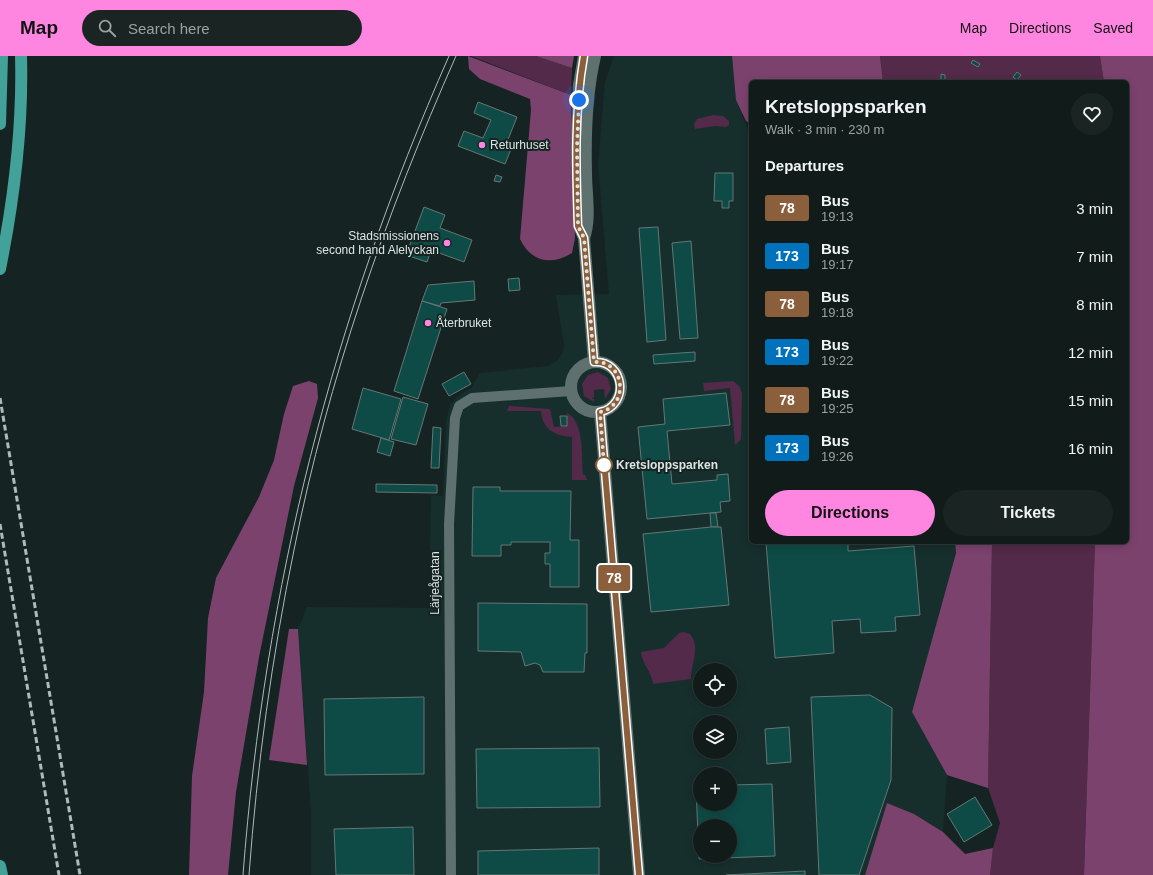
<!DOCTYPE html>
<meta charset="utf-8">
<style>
:root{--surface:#101b1a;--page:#192423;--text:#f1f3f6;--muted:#9ca1a2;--line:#303939;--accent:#fe86e1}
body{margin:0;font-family:Helvetica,sans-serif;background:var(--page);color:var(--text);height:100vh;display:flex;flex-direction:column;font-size:15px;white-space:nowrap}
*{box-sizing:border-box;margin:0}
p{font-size:13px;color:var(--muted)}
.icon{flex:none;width:22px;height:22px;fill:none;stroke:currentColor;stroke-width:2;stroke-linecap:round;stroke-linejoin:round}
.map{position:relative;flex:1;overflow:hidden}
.side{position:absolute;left:749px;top:24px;width:380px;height:464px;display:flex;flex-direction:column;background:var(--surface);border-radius:6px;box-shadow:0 2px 10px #0003,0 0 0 1px var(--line)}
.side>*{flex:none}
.badge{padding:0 8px;border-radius:3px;font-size:14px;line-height:26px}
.tools{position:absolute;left:693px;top:607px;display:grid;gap:8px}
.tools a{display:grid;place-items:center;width:44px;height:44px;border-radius:50%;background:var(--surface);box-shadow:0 2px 10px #0003,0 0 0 1px var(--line);font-size:20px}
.you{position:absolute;width:20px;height:20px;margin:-10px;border:3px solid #fff;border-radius:50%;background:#1a73e8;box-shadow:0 0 0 6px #1a73e833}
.map>.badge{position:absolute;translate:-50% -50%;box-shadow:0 0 0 2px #fff}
h2{padding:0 16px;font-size:15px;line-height:36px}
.round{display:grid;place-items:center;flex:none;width:42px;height:42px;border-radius:21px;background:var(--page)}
.overview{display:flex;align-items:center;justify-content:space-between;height:68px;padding:0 16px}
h1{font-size:19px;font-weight:800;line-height:30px}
.primary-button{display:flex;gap:8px;margin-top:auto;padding:8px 16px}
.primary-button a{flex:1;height:46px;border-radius:24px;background:var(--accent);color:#111;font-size:16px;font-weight:800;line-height:46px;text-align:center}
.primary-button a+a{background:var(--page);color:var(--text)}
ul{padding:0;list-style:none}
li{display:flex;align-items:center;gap:12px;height:48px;padding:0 16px}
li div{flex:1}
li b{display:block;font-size:15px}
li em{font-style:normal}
li .badge{min-width:44px;font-weight:700;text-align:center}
header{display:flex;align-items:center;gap:24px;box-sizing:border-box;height:56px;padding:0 20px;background:var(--accent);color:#111}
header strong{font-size:19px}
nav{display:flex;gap:22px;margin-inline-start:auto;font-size:14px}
.search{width:280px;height:36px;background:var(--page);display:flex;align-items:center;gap:10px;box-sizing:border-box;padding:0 14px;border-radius:22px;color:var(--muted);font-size:15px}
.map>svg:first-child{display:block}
.built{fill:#162f2d;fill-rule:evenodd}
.green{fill:#532a49}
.forest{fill:#7c426e}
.building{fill:#0e4b46;stroke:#657775;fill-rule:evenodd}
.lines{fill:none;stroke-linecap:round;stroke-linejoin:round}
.street{stroke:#5f716e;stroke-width:10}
.secondary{stroke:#5f716e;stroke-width:12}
.highway{stroke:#42a198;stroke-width:12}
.tram{stroke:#afbab9;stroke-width:1}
.rail{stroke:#afbab9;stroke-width:3;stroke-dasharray:6 3;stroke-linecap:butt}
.line-casing{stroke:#fff;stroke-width:9}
.line{stroke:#8b5e3c;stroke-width:6}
.walk{stroke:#dae4e2;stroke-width:4;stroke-dasharray:0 7.2}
.poi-dot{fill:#fe86e1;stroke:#152423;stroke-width:1.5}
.stop-dot{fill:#fff;stroke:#8b5e3c;stroke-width:2}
.labels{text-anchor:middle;stroke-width:4;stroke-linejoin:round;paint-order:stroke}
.poi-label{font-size:12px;fill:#dae4e2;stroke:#152423;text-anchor:start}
.stop-label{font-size:12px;font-weight:bold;fill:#dae4e2;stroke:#152423;text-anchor:start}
.street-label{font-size:12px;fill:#dae4e2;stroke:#152423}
</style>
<header>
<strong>Map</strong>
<div class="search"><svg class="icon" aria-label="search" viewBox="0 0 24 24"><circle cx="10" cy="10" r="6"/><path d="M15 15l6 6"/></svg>Search here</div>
<nav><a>Map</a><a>Directions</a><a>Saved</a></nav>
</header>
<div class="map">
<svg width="1153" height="819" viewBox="0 0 1153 819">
<rect width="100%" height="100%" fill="#152423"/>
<path class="built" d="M 614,0 L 732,0 L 736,44 L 751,82 L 751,486 L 955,486 L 956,497 L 912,656 L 947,719 L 943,776 L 914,758 L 887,747 L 865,819 L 311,819 L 311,757 L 298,573 L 307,551 L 434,552 L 435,504 L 430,504 L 431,439 L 443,440 L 446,366 L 450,349 L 457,341 L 472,331 L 480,317 L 548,310 L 557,305 L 563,296 L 564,289 L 556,239 L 609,238 L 598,108 L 605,26 ZM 700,614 L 730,614 L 730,644 L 700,644 ZM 700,666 L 730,666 L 730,696 L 700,696 ZM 700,718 L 730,718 L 730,748 L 700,748 ZM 700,770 L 730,770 L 730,800 L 700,800 Z"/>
<g class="green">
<polygon points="471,0 536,0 572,12 571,39"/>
<polygon points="880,0 1100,0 1104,26 883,26"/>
<polygon points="713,59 723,60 729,65 729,69 726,71 715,70 695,73 694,68 697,63"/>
<polygon points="598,316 608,322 611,333 605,343 604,333 594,334 594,341 592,343 594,343 594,346 584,340 582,328 588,319"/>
<polygon points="733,325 740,331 742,338 741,383 735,389 730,332 704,335 703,327"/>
<path d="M 509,350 L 550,353 L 554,371 L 567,370 L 567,357 C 585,366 581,401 583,419 L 585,419 L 587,424 L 572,424 L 572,381 C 555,380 542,373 541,355 L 507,355 Z"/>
<polygon points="992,486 1095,486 1084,819 990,819 993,792 1000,767 988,732"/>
<path d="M 683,576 L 690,578 C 701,591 691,608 691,623 L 653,628 C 652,616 642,608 641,596 L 664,592 L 679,577 Z"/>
</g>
<g class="forest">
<path d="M 468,0 L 571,39 L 575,182 L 572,197 C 551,210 531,206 520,183 L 531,54 L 530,43 L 480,23 L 469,13 Z"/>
<polygon points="536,0 574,0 572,12"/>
<polygon points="732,0 880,0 883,26 751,26 751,68 746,65 736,44"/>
<polygon points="1100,0 1153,0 1153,819 1084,819 1095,486 1127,486 1127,26 1104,26"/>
<polygon points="309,325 317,328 318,342 294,430 259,601 236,736 228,819 189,819 192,720 204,636 208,562 216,522 259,441 274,404 284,358 293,330"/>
<polygon points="955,486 992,486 988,732 947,719 912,656 956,497"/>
<polygon points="289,573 298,573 307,709 269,704"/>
<polygon points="887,747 914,758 943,776 965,798 993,792 990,819 865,819"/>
</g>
<g class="building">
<polygon points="973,4 980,8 978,11 971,7"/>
<polygon points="1017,16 1021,19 1017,24 1013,21"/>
<polygon points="941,18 945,19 945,26 941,26"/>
<polygon points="478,46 517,61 505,91 511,93 505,108 458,90 464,75 483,82 491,64 474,57"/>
<polygon points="715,117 733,117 733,145 729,145 729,152 722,152 722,145 714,145"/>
<polygon points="496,119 502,121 500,126 494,125"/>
<polygon points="424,151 445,159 440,172 472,184 464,206 431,194 427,206 406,199"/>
<polygon points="658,171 666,284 647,286 639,172"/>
<polygon points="691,185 698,282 680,283 672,187"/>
<polygon points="519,222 520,234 509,235 508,223"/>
<polygon points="474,225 475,244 441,247 440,250 422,245 428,229"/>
<polygon points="422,245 447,253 418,343 394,335"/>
<polygon points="695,296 695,305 654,308 653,299"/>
<polygon points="464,316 471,328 449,340 442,328"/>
<polygon points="363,332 401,343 389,384 352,373"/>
<polygon points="726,337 730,369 667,375 672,428 717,424 717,419 728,418 730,445 720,446 721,456 647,463 638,371 665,368 663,343"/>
<polygon points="403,341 428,348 416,389 391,383"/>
<polygon points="560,360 567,360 567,370 561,370"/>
<polygon points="433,371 441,372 439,412 431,412"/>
<polygon points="381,382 394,386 390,400 377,396"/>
<polygon points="376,428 437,429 437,437 376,436"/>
<polygon points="473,431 500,431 500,435 571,435 570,484 579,484 579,531 550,531 550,508 545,508 545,497 550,497 550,486 511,486 511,489 501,489 501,500 472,500"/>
<polygon points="710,457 716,457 718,471 711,471"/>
<polygon points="711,471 721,471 729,549 651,556 643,478"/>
<polygon points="766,486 848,486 848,495 914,490 920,559 895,561 896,575 861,577 860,563 832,565 834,597 775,602"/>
<polygon points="478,547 587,548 587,597 585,597 584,616 543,616 540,609 535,607 525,610 521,596 478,595"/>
<polygon points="870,639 892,652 891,724 859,819 819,819 811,641"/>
<polygon points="424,641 424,718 325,719 324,643"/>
<polygon points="789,671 791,706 767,708 765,673"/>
<polygon points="599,692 600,751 477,752 476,693"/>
<path d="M 772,728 L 775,800 L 699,803 L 696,731 L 700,731 L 700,748 L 730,748 L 730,729 ZM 700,770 L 730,770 L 730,800 L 700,800 Z"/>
<polygon points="975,741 992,769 964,786 947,758"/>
<polygon points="413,771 414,819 336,819 334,773"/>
<polygon points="599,792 599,819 478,819 478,795"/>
<polygon points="805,815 805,819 726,819"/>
</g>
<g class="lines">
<polyline class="street" points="451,819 449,468 455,362 459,350 472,342 571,335"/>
<g class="secondary">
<polyline points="584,0 579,29 577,91 579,170 584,182 594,306"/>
<path d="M 584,182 C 591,162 586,138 586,117 C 585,78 586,38 595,0"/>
<circle cx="596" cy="331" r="25"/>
<polyline points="600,356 639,819"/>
</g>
<g class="highway">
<polyline points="0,68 2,0"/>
<path d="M 0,213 C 14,143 23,71 21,0"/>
<polyline points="0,810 2,819"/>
</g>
<g class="tram">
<path d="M 243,819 C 265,530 332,265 449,0"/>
<path d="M 249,819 C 257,710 272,601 294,494 C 328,323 386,158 456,0"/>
</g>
<g class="rail">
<polyline points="0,342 80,819"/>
<polyline points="0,468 59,819"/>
</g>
</g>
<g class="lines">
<defs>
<path id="line" d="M 584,0 C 574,56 576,114 578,170 L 584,182 L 594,306 C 625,304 630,350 600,356 L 639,819"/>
</defs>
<use href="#line" class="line-casing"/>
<use href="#line" class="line"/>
<path class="walk" d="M 579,44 L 577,91 L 578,170 L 584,182 L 594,306 C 625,304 630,350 600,356 L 604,409"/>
</g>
<g class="poi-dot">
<circle cx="482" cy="89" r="4"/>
<circle cx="447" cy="187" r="4"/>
<circle cx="428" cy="267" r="4"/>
</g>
<circle class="stop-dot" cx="604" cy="409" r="8"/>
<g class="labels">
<g class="poi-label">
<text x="490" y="93">Returhuset</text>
<text x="439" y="184" text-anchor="end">Stadsmissionens<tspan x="439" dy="14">second hand Alelyckan</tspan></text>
<text x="436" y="271">Återbruket</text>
</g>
<g class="stop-label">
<text x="616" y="413">Kretsloppsparken</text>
</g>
<g class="street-label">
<text transform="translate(435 527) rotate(-90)" y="4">Lärjeågatan</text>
</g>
</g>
</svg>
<div class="tools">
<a><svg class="icon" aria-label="locate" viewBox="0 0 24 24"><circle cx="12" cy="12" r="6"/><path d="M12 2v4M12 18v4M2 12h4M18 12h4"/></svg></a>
<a><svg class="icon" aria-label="layers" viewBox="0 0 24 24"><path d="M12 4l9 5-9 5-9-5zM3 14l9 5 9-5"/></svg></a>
<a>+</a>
<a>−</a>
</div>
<div class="you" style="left:579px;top:44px"></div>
<b class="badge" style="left:614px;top:522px;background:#8b5e3c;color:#fff">78</b>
<section class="side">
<div class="overview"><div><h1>Kretsloppsparken</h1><p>Walk · 3 min · 230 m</p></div><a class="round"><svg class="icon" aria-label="heart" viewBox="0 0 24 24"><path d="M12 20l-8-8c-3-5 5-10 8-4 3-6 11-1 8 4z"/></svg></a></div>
<h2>Departures</h2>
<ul>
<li><span class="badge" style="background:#8b5e3c;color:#fff">78</span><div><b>Bus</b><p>19:13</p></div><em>3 min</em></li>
<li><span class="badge" style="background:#0072bc;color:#fff">173</span><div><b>Bus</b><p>19:17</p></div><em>7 min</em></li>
<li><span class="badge" style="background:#8b5e3c;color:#fff">78</span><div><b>Bus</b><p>19:18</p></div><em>8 min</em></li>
<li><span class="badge" style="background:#0072bc;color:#fff">173</span><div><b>Bus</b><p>19:22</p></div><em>12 min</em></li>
<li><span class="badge" style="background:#8b5e3c;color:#fff">78</span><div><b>Bus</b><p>19:25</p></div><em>15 min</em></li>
<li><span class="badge" style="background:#0072bc;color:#fff">173</span><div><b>Bus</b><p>19:26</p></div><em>16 min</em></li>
</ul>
<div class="primary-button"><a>Directions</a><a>Tickets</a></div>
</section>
</div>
